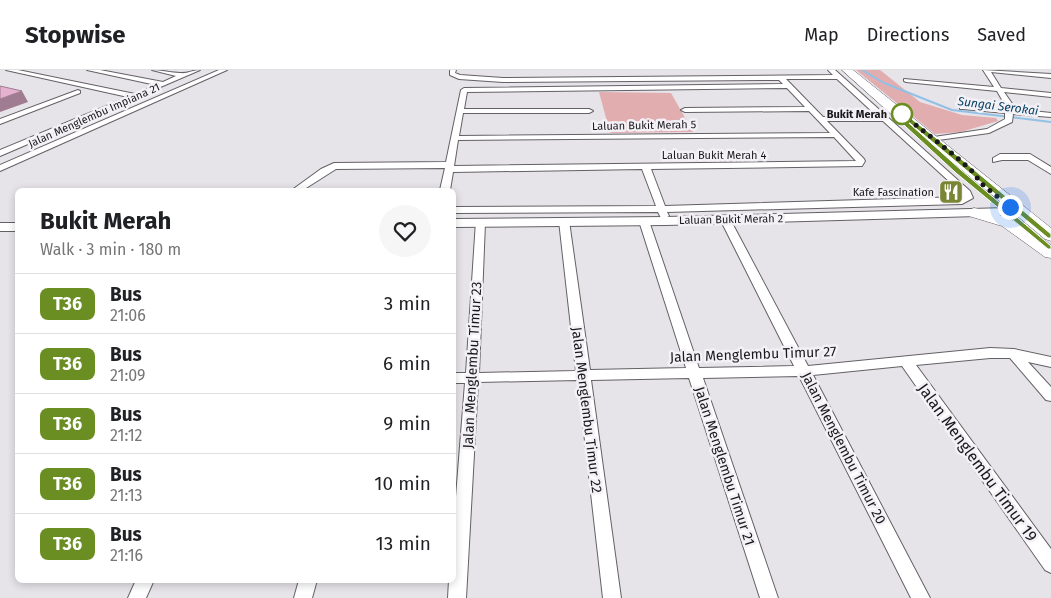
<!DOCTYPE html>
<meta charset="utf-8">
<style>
:root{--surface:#fff;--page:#f6f6f6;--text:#202124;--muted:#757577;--line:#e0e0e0}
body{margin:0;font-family:"Fira Sans",sans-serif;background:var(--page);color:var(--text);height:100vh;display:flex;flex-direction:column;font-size:19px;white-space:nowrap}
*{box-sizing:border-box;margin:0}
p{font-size:16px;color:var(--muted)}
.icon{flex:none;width:28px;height:28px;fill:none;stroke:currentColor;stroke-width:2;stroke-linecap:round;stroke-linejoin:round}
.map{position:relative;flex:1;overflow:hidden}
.details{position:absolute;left:15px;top:118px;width:441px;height:395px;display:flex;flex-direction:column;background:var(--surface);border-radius:8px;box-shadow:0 2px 8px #0003}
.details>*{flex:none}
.badge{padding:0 10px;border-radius:8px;font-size:18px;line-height:32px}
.you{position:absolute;width:25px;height:25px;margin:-12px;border:4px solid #fff;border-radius:50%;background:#1a73e8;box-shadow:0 0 0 8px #1a73e833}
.map>.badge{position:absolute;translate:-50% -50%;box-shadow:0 0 0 2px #fff}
.round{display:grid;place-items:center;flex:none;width:52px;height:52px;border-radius:26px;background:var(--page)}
.summary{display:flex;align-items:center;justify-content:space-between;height:85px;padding:0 25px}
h1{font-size:24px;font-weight:700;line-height:38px}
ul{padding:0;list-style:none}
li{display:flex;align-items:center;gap:15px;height:60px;padding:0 25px;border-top:1px solid var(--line)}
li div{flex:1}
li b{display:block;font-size:19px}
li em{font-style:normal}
li .badge{min-width:55px;font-weight:700;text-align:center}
header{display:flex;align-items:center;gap:30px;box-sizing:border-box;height:70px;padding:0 25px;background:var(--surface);border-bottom:1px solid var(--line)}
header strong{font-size:24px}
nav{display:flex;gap:28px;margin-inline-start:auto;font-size:18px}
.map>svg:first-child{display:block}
.green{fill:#e2adaf}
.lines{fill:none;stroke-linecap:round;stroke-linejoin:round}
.stream{stroke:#92c1e6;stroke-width:2}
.minor-casing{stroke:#646166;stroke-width:2}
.tertiary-casing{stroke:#646166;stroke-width:2}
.primary-casing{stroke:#646166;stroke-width:1}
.minor{fill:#fff;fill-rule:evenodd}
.tertiary{fill:#fff;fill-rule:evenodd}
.primary{fill:#fff;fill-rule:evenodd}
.shaded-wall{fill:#a07c91}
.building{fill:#e5b1cf;stroke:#a07c91}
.line{fill:#6b8e23;stroke:#fff}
.walk{stroke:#19181a;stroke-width:5;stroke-dasharray:0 9}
.stop-dot{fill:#fff;stroke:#6b8e23;stroke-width:2.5}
.labels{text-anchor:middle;stroke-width:5;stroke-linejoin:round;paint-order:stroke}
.far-stop-label{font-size:11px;font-weight:bold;fill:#19181a;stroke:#f3f0f6;text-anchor:end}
.far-street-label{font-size:11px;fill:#19181a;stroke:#f3f0f6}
.far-poi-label{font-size:11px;fill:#19181a;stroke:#f3f0f6;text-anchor:end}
.far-water-label{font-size:12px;font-style:italic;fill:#044062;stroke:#f3f0f6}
.street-label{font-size:14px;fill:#19181a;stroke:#f3f0f6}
.near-street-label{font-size:16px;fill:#19181a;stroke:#f3f0f6}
</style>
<header>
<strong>Stopwise</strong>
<nav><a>Map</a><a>Directions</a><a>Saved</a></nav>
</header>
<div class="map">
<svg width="1051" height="528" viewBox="0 0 1051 528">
<rect width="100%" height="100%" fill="#e6e3e9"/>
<g class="green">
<polygon points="856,0 880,0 920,32 962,45 996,48 998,51 961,62 935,64"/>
<polygon points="599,22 671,23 693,62 610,63"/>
</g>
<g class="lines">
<polyline class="stream" points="862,0 884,13 952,40 1051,52"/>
<defs>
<g id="minor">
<path d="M 6,0 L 18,0 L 135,24 L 156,15 L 87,0 L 100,0 L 163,12 L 176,6 L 152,0 C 162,0 171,3 180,3 C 187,4 193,0 200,0 L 0,86 L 0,80 L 128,27 Z"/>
<polygon points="219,0 227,0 0,101 0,95"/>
<path d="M 450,0 L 456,0 L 455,3 L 460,5 L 503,8 L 833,5 L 828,0 L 835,0 L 970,121 L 973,128 L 962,134 L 667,142 L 669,146 L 664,149 L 661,148 L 658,142 L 454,143 L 454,137 L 656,136 L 642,99 L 453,102 L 450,120 L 440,120 L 445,98 L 336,99 L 303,120 L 292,120 L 321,99 L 334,93 L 446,92 L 461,20 L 464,18 L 783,14 L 779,10 L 503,12 L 459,9 L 450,5 ZM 786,9 L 837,9 L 878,47 L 823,47 ZM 787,18 L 805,37 L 685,38 L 681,40 L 685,42 L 809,41 L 830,63 L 459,66 L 463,43 L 589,43 L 593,41 L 589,39 L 464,39 L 467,22 ZM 827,51 L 883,51 L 963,124 L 963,127 L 665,136 L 651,99 L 862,96 L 865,91 L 864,89 ZM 834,67 L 856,91 L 454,96 L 458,70 Z"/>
<polygon points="983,0 1051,4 1051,8 991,2 1001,18 1051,23 1051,27 1004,22 1013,35 1013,39 1051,43 1051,47 1013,44 1012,52 989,63 931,71 931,67 934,67 987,59 1005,49 1005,43 963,39 960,39 960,35 1005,39 1005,35 997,21 906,12 904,11 904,9 994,17"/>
<polygon points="78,20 80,21 80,23 0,54 0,49"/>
<polygon points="1000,84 1030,84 1051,97 1051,104 1028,90 1002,90 993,92 993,88"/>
<polygon points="725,146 730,149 808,296 990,278 1014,279 1051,287 1051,297 1028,292 1051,317 1051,331 1046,330 1010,288 990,288 916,295 1051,479 1051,503 1045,500 902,296 813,305 930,528 911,528 799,306 703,308 778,528 760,528 689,308 591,310 621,528 603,528 578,310 478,312 466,528 448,528 449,510 454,510 454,452 465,313 454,313 454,303 466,303 476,151 480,150 485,153 479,303 576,301 559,151 564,148 569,151 590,300 686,298 639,151 644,148 649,151 699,298 794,296 720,149"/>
<polygon points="136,510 154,510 146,528 128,528"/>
<polygon points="299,510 317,510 312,528 294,528"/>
</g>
<g id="tertiary">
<polygon points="1008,138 1012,139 1014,142 1012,145 666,155 454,157 454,149 666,147"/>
<rect x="0" y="153" width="18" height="8"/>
</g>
<g id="primary">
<polygon points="842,0 853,0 1051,158 1051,171 1045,169 898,47 891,44"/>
<path d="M 974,138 C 1007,145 1025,155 1051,175 L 1051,188 L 1045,187 L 1002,156 L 969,146 L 966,143 L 969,140 Z"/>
</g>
</defs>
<use href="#minor" class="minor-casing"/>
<use href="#tertiary" class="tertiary-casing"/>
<use href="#primary" class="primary-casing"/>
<use href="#minor" class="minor"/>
<use href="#tertiary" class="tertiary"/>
<use href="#primary" class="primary"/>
</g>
<polygon class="shaded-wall" points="22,21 28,32 0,42 0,29"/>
<polygon class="building" points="0,16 22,21 0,29"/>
<polygon class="line" points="895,39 904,43 936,68 1051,164 1051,168 1048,168 900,45 961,100 1051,176 1051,179 1048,179 956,103 893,45 892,41"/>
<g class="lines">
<polyline class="walk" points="902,44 954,85 971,100 982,114 1010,137"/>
</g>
<defs>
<symbol id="restaurant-square" viewBox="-11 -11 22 22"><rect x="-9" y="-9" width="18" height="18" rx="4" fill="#7a8634" stroke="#f3f0f6"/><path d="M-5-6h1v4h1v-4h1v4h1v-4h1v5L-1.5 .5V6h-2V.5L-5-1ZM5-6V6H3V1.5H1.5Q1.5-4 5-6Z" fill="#fff"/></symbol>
</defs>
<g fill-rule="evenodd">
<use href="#restaurant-square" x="937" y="108" width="28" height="28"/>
</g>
<circle class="stop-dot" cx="902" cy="44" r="10"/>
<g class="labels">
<g class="far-stop-label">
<text x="887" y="48">Bukit Merah</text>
</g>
<g class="far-street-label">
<text transform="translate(94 45) rotate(-24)" y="4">Jalan Menglembu Impiana 21</text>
<text transform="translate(644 55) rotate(-1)" y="4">Laluan Bukit Merah 5</text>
<text x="714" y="89">Laluan Bukit Merah 4</text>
<text transform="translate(731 149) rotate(-1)" y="4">Laluan Bukit Merah 2</text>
</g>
<g class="far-poi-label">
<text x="934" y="126">Kafe Fascination</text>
</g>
<g class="far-water-label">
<text transform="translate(998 36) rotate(7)" y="4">Sungai Serokai</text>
</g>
<g class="street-label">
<text transform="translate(753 284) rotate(-2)" y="5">Jalan Menglembu Timur 27</text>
<text transform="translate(472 295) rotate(-87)" y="5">Jalan Menglembu Timur 23</text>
<text transform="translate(587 340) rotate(83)" y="5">Jalan Menglembu Timur 22</text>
<text transform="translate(844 378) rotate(63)" y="5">Jalan Menglembu Timur 20</text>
<text transform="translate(725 396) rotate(72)" y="5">Jalan Menglembu Timur 21</text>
</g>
<g class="near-street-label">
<text transform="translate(978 392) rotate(54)" y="6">Jalan Menglembu Timur 19</text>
</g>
</g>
</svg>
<div class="you" style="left:1010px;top:137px"></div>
<section class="details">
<div class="summary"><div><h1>Bukit Merah</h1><p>Walk · 3 min · 180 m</p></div><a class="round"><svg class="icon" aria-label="heart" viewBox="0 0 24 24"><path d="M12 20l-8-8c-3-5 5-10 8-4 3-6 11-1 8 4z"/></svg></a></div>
<ul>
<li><span class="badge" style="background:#6b8e23;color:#fff">T36</span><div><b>Bus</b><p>21:06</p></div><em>3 min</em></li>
<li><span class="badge" style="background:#6b8e23;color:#fff">T36</span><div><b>Bus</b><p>21:09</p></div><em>6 min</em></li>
<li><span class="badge" style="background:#6b8e23;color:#fff">T36</span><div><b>Bus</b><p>21:12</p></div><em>9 min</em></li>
<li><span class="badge" style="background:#6b8e23;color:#fff">T36</span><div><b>Bus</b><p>21:13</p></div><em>10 min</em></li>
<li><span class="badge" style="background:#6b8e23;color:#fff">T36</span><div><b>Bus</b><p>21:16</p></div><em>13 min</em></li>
</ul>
</section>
</div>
